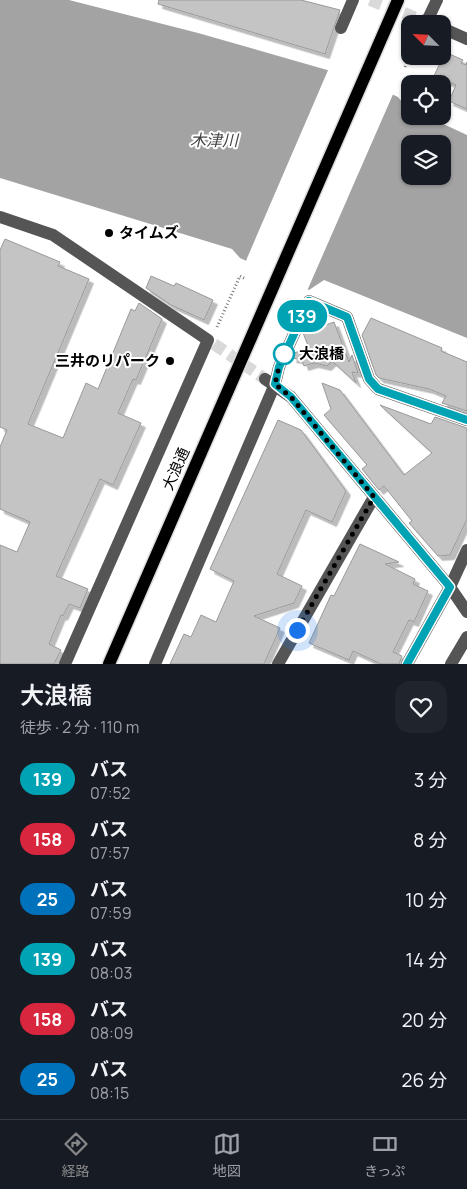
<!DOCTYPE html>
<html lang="ja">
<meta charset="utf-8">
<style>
:root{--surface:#171b24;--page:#20242c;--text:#f1f3f6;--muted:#9ea1a6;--line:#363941;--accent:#858687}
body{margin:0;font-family:Manrope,"Noto Sans JP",sans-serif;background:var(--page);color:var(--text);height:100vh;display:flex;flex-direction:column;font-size:19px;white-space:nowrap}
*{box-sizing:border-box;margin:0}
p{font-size:16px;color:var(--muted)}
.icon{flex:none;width:28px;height:28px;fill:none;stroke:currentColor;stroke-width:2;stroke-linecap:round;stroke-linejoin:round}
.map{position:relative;height:664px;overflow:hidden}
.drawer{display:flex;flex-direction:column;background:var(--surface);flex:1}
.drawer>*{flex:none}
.badge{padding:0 10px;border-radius:16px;font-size:18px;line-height:32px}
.needle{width:32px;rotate:294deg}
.controls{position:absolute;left:401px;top:15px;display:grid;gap:10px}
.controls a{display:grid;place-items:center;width:50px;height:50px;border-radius:10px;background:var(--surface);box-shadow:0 1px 4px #0004;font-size:25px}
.you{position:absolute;width:25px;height:25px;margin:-12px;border:4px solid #fff;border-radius:50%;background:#1a73e8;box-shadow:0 0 0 8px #1a73e833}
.map>.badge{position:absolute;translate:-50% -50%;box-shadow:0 0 0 2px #fff}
.round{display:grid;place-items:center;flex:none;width:52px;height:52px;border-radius:15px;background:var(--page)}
.headline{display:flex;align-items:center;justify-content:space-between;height:85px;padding:0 20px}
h1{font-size:24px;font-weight:600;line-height:38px}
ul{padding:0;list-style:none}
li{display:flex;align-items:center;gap:15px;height:60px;padding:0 20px}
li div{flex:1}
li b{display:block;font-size:19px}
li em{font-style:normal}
li .badge{min-width:55px;font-weight:700;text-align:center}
.dock{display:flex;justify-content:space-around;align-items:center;height:70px;border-top:1px solid var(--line);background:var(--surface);font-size:14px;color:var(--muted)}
.dock a{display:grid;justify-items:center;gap:2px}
.dock .on{color:var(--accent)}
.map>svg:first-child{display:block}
.water{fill:#a3a3a3;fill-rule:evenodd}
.pier{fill:#fff}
.building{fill:#c4c4c4;stroke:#999;filter:url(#shadow)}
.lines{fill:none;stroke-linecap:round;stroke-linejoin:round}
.minor-tunnel{stroke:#d9d9d9;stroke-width:12;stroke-dasharray:12 6;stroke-linecap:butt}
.major-casing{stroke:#dbdbdb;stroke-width:15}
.path{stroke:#777;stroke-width:3;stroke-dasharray:1 2.5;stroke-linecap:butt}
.minor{stroke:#555;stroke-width:12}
.major{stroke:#000;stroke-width:12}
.line-casing{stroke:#fff;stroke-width:11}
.line{stroke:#00a3b4;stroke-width:8}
.walk{stroke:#000;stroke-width:5;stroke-dasharray:0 9}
.poi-dot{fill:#000;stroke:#fff;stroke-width:2}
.stop-dot{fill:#fff;stroke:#00a3b4;stroke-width:2.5}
.labels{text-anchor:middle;stroke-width:4;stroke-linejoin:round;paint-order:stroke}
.poi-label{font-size:15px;font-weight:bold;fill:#000;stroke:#fff;text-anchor:start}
.stop-label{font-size:15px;font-weight:bold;fill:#000;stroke:#fff;text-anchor:start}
.street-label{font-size:15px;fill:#000;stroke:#fff}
.water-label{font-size:16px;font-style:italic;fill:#444;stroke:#fff}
</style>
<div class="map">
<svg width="467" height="664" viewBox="0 0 467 664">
<defs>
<filter id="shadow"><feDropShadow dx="4.5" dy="4.5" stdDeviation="0" flood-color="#0004"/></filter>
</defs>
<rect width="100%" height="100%" fill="#fff"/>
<path class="water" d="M 0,0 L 69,0 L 198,33 L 362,80 L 398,97 L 402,102 L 410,109 L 410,116 L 426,116 L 467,135 L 467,338 L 324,280 L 309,290 L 240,258 L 232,249 L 0,178 ZM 410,144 L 442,144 L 442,176 L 410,176 Z"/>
<polygon class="pier" points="329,68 363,78 394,92 307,291 245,263"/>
<g class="building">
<polygon points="159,0 301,0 340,10 325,54 158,4"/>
<polygon points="445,52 463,60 461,63 466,65 467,62 467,109 449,101 456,85 434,76"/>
<polygon points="5,239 60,262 58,266 89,279 28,424 63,438 86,383 98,389 131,309 135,311 139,303 162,319 136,380 133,379 118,413 141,423 113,485 100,479 56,576 88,589 80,608 69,604 63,616 61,615 49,644 61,650 54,664 0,664 0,545 17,552 30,522 0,509 0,447 7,430 0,427 0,250"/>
<polygon points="151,276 174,286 176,283 213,300 204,320 171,305 146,288"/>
<polygon points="371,318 442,348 441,351 467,362 467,411 442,403 446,396 429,389 379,378 376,375 362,335"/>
<polygon points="334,322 349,362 352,355 358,373 352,372 356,383 332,361 327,366 314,363 304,366 302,360 292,358 294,353 309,348 303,333"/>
<polygon points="322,383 340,390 404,475 432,453 380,405 431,424 435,417 467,428 467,519 450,555 438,556 409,523 412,521 384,486 379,490 362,469 367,465 324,415 331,409"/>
<polygon points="278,420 301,430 346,491 332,522 306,510 277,574 302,586 294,603 254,616 280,628 264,664 170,664 184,634 191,637 201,615 216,622 234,581 210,569"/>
<polygon points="360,544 399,562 385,564 415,579 413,584 428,591 414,622 409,620 393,652 402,656 399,664 381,664 353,651 349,660 309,643 331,595 334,596"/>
</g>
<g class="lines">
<g class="minor-tunnel">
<polyline points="370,0 422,20"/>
<polyline points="214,344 265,379"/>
</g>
<defs>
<polyline id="major" points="109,664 398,0"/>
</defs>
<use href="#major" class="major-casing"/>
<g class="path">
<polyline points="405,67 410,54"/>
<polyline points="217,327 240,276 246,279"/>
</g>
<g class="minor">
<polyline points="427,21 437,0"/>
<polyline points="341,28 353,0"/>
<polyline points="442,28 467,39"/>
<polyline points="0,217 53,235 208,340 65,664"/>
<polyline points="265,379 291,397 450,587 467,612"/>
<polyline points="155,664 275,384 279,367 309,301 347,317 369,379 378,389 467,420"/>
<polyline points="278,664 374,497"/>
<polyline points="407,664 450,587 467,550"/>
<polyline points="451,664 467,637"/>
</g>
<use href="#major" class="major"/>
</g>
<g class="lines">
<defs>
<polyline id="line" points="407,664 450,587 291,397 275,384 279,367 309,301 347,317 369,379 378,389 467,420"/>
</defs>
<use href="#line" class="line-casing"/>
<use href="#line" class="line"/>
<polyline class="walk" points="284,354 286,350 279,367 275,384 291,397 374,497 297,630"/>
</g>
<g class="poi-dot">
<circle cx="109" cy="233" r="5"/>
<circle cx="170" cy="361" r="5"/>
</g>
<circle class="stop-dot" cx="284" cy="354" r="10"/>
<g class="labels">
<g class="poi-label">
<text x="119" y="238">タイムズ</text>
<text x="160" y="366" text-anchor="end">三井のリパーク</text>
</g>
<g class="stop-label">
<text x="299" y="359">大浪橋</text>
</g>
<g class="street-label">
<text transform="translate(176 469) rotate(-66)" y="5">大浪通</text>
</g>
<g class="water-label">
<text x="214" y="146">木津川</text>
</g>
</g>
</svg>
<div class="controls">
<a><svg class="needle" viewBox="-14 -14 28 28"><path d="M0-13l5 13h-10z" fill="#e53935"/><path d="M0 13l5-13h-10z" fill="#9ea1a6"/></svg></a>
<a><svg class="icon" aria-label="locate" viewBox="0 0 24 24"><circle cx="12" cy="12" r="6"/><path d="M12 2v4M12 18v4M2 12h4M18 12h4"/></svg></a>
<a><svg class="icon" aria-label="layers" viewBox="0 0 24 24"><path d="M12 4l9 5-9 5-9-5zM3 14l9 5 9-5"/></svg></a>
</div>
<div class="you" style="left:297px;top:630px"></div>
<b class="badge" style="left:302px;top:316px;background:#00a3b4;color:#fff">139</b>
</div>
<section class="drawer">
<div class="headline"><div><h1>大浪橋</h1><p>徒歩 · 2 分 · 110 m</p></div><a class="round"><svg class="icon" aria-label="heart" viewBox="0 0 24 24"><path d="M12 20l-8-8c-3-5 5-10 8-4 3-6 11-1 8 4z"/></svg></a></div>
<ul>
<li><span class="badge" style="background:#00a3b4;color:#fff">139</span><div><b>バス</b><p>07:52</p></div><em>3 分</em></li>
<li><span class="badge" style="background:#d7263d;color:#fff">158</span><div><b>バス</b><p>07:57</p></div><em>8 分</em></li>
<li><span class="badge" style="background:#0072bc;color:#fff">25</span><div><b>バス</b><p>07:59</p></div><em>10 分</em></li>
<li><span class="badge" style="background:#00a3b4;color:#fff">139</span><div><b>バス</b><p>08:03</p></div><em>14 分</em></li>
<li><span class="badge" style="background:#d7263d;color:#fff">158</span><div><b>バス</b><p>08:09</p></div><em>20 分</em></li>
<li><span class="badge" style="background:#0072bc;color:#fff">25</span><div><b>バス</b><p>08:15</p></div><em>26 分</em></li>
</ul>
</section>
<nav class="dock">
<a class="on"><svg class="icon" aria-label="directions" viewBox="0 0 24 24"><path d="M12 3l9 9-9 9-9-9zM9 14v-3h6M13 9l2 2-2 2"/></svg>経路</a>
<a><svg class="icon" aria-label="map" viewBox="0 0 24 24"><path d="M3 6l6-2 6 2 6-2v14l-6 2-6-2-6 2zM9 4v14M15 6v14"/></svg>地図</a>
<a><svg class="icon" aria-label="tickets" viewBox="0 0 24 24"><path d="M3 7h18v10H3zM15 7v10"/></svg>きっぷ</a>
</nav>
